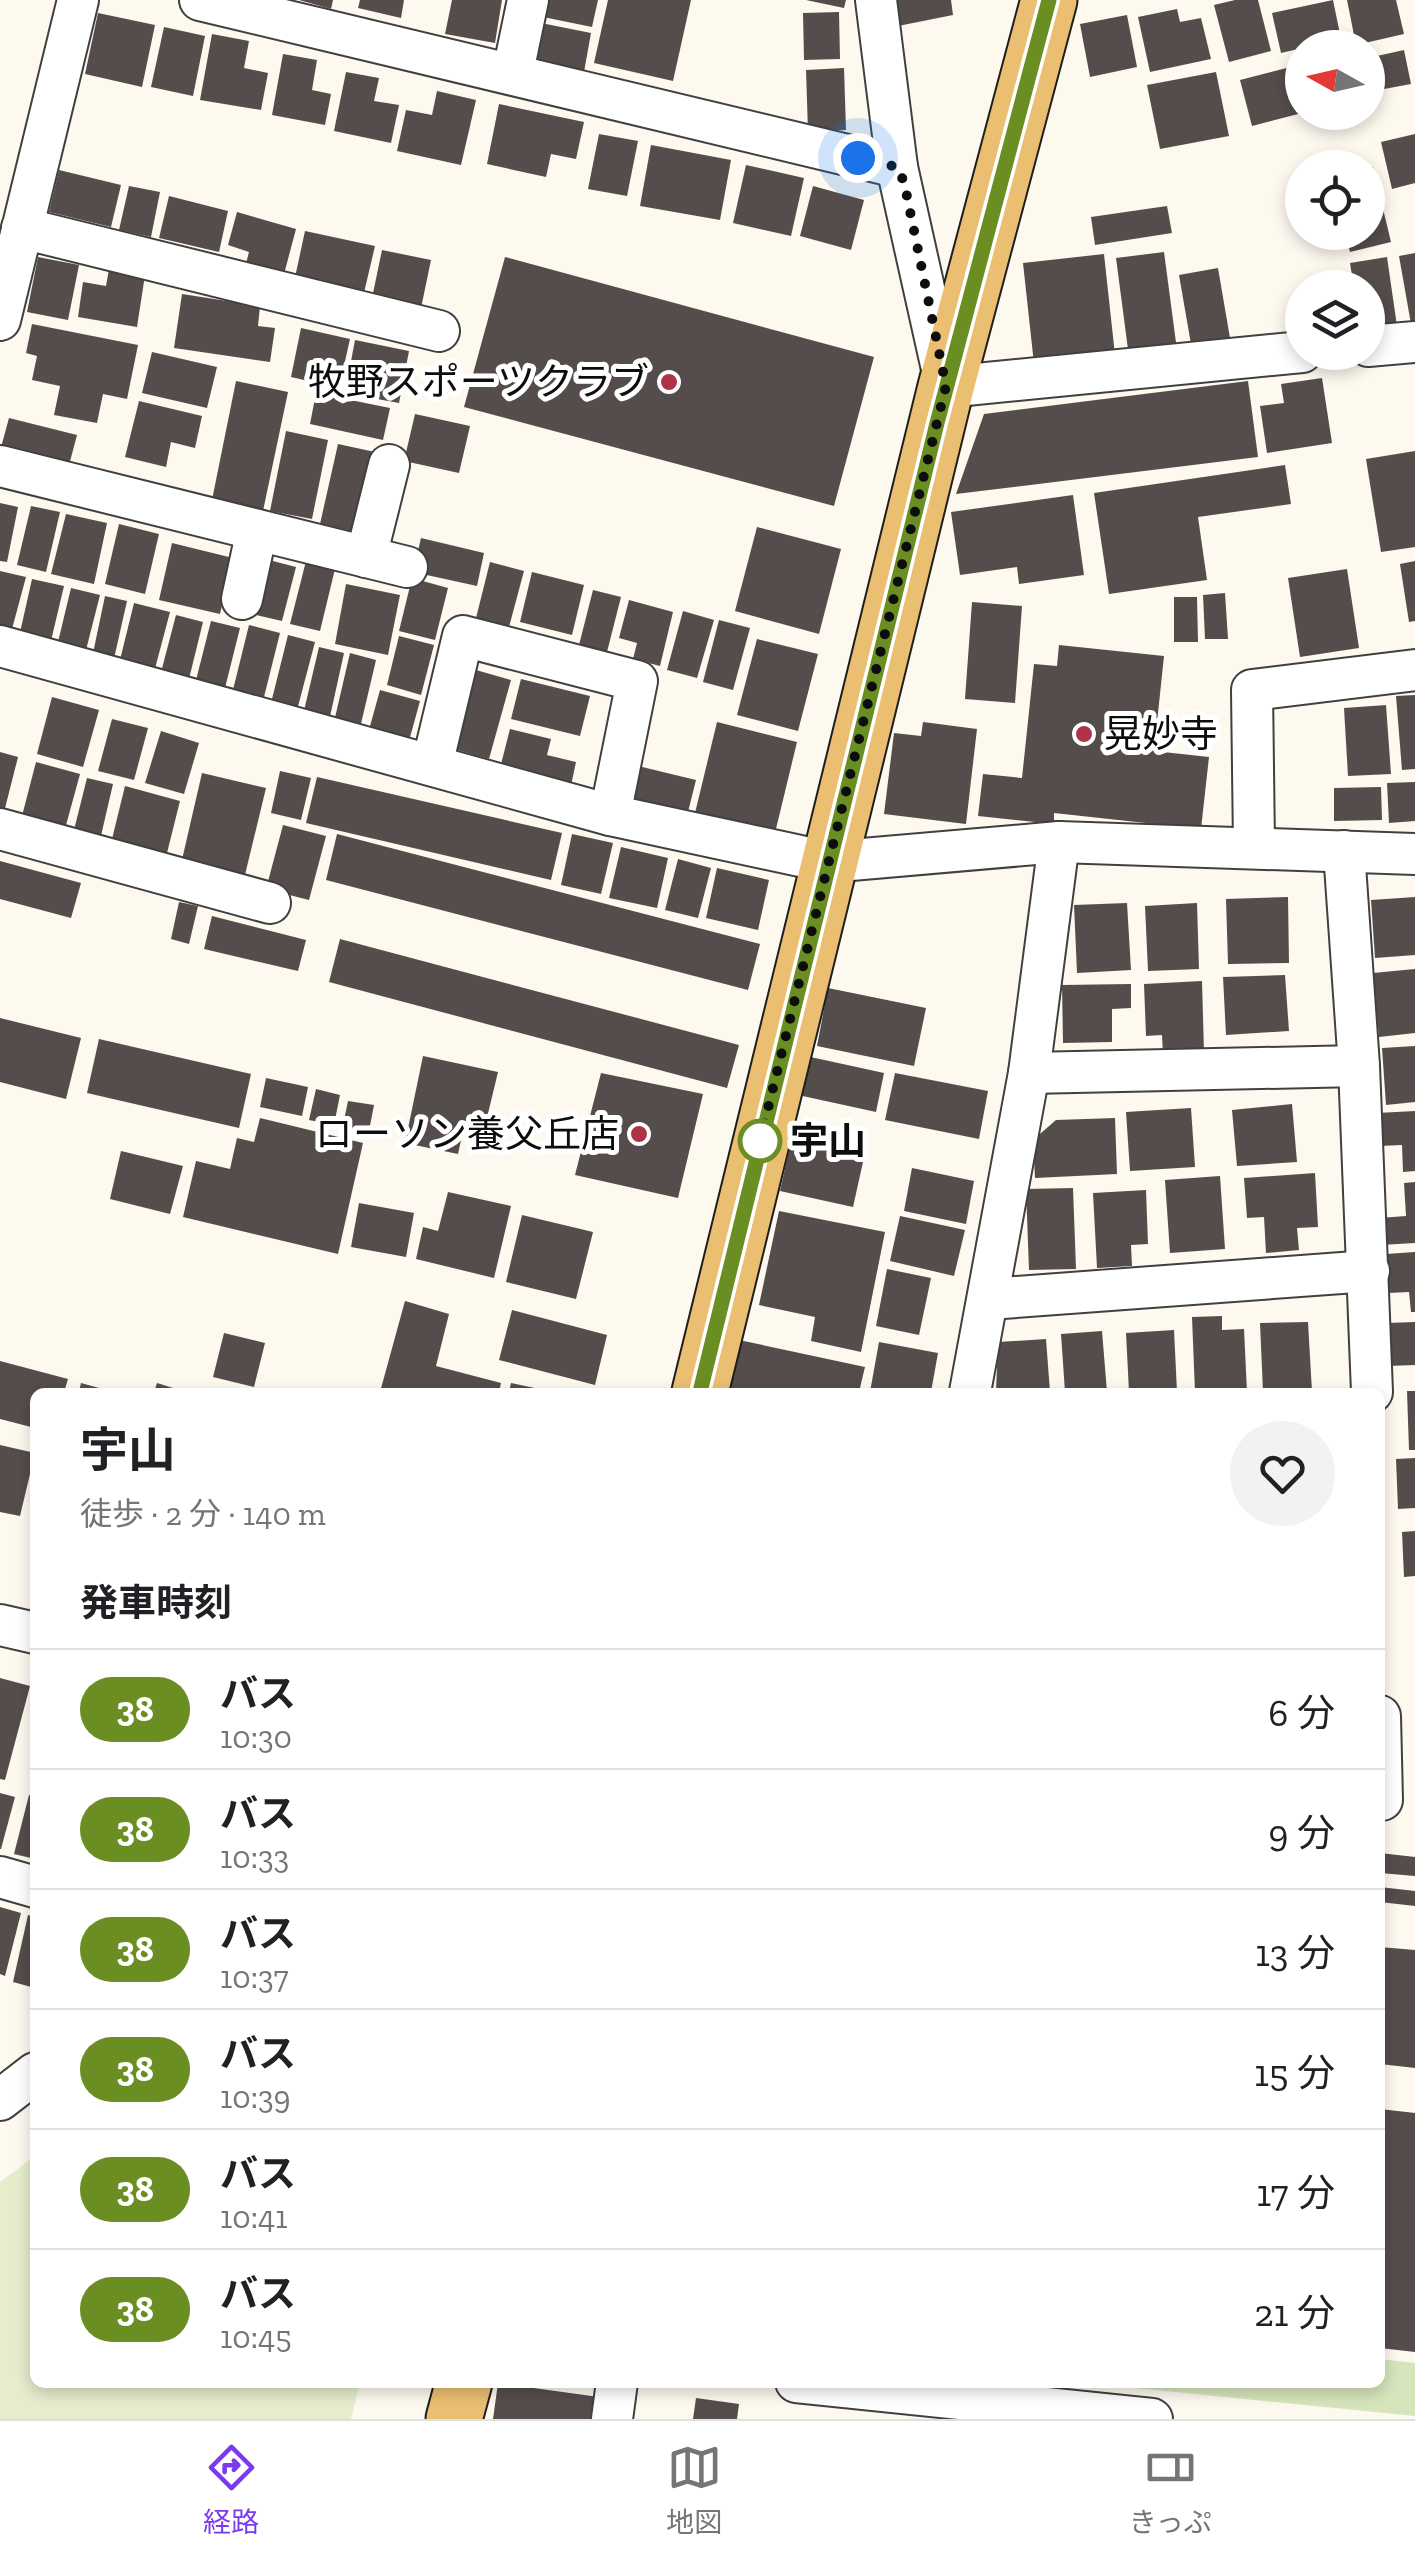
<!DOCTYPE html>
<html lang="ja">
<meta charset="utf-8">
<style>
:root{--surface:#fff;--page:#f2f2f2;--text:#202124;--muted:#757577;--line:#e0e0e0;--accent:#7c3aed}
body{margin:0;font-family:"Zilla Slab","Noto Sans JP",serif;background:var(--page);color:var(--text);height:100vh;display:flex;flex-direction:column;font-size:38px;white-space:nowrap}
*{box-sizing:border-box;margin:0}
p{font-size:32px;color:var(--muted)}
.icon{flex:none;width:55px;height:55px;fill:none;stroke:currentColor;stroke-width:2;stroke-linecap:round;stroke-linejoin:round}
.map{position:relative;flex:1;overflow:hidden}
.panel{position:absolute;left:30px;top:1388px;width:1355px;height:1000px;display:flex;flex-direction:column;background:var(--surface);border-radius:15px;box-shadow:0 5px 15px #0003}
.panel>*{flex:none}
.badge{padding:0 20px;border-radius:32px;font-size:35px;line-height:65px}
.needle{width:65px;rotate:278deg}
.fabs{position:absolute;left:1285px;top:30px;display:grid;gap:20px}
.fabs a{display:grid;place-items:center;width:100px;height:100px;border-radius:50%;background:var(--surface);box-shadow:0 5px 15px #0003;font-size:50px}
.you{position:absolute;width:50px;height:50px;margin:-25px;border:8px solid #fff;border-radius:50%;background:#1a73e8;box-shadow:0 0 0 15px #1a73e833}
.map>.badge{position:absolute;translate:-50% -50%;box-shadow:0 0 0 5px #fff}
h2{padding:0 50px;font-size:38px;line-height:90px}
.round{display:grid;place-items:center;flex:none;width:105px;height:105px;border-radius:52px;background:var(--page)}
.summary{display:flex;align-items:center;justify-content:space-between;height:170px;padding:0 50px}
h1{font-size:48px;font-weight:700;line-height:75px}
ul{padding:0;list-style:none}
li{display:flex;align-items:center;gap:30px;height:120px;padding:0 50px;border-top:2px solid var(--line)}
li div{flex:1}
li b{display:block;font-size:38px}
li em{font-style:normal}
li .badge{min-width:110px;font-weight:700;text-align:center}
.tab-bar{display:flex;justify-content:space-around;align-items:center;height:140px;border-top:2px solid var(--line);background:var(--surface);font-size:28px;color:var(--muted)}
.tab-bar a{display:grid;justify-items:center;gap:5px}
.tab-bar .active{color:var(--accent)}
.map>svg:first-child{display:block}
.green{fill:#d6e5bc}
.pitch{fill:#e5edcd}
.building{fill:#554d4b}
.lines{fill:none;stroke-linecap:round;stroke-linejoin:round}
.minor-casing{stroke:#404040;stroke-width:44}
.primary-casing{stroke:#1e1e1e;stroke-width:59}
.minor{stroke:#fff;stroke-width:40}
.primary{stroke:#ebbf72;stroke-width:55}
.line-casing{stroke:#fff;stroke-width:22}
.line{stroke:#6b8e23;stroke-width:15}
.walk{stroke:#0d0d0d;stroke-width:10;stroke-dasharray:0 18}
.poi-dot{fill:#af3348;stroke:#fff;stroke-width:4}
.stop-dot{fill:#fff;stroke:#6b8e23;stroke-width:5}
.labels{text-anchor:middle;stroke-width:10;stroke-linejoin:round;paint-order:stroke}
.poi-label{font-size:38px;fill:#0d0d0d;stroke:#fff;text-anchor:end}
.stop-label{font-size:38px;font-weight:bold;fill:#0d0d0d;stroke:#fff;text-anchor:start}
</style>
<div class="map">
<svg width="1415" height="2419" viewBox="0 0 1415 2419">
<rect width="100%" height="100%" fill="#fdf9ef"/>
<polygon class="green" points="1380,2359 1415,2363 1415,2416 1136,2388 1130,2383 1380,2382"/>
<polygon class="pitch" points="35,2156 35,2382 360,2383 351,2419 0,2419 0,2182"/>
<g class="building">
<polygon points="299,0 333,0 331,9"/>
<polygon points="360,0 404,0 401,18 358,8"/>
<polygon points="452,0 502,0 495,43 445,34"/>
<polygon points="546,0 598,0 592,27 543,17"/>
<polygon points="608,0 691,0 673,81 594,63"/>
<polygon points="806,0 846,0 844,8"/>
<polygon points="893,0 951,0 953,15 898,26"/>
<polygon points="1235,0 1258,0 1271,51 1229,62 1214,5"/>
<polygon points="1333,0 1341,39 1281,53 1272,13"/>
<polygon points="1347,0 1396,0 1404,34 1356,45"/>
<polygon points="1177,9 1180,22 1201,18 1211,59 1150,72 1138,17"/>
<polygon points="839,12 840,59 804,60 803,13"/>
<polygon points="98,13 155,25 142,87 85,74"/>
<polygon points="1127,15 1137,67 1090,77 1080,24"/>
<polygon points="541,23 591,33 584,72 533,62"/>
<polygon points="164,27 205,36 193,96 151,87"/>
<polygon points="212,34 249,41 244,68 268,73 261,110 200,100"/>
<polygon points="1404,50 1411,84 1368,92 1368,58"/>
<polygon points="283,54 317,60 312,90 331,94 325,125 272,115"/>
<polygon points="1302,64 1302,113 1252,126 1240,80"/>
<polygon points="844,68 846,130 808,132 806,70"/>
<polygon points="346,72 379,78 374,101 399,105 391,143 334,131"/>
<polygon points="1216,72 1229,136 1160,149 1147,85"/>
<polygon points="437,91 476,100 461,165 397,151 406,110 432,115"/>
<polygon points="499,104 584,122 576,159 551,154 546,177 487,164"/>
<polygon points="599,134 638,141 627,196 588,189"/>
<polygon points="1415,134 1415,183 1392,189 1381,142"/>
<polygon points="651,145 731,160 720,220 640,206"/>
<polygon points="746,165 804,178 791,236 733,223"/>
<polygon points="1373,167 1391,242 1350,252 1345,232 1368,232 1368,168"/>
<polygon points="59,170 121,185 111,227 49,212"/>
<polygon points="129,186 160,192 151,237 119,230"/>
<polygon points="813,186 864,200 851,250 800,236"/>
<polygon points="169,196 228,211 219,252 159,238"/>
<polygon points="1167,206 1172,233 1095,245 1091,217"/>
<polygon points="237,212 296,229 283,278 245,267 249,252 228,245"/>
<polygon points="305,231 375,246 363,297 294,282"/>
<polygon points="382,250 431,260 420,313 371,303"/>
<polygon points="1164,252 1177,350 1129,357 1116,258"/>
<polygon points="1415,253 1415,324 1411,324 1399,256"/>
<polygon points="1104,254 1115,355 1034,364 1023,263"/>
<polygon points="38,257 79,265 68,320 27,312"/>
<polygon points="505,257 874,357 834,506 464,407"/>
<polygon points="1387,257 1397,326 1368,331 1368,288 1354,288 1350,263"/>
<polygon points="1218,268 1231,344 1192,350 1179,275"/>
<polygon points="109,269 145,275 137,327 78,317 83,282 106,286"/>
<polygon points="182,294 260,306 258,326 275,328 270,362 174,348"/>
<polygon points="32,324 138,345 127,399 103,394 97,423 54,415 60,386 32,380 37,356 26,353"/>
<polygon points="301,328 350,339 339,388 291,377"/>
<polygon points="355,340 409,351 399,403 345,393"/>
<polygon points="152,352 217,367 207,408 142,393"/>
<polygon points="1322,378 1332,443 1267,453 1260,406 1284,403 1281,384"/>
<polygon points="236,381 288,392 263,511 212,500"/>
<polygon points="1248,381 1258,457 956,494 984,414"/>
<polygon points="316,393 390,408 383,440 310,424"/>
<polygon points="139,401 202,416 195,448 171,442 166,467 125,457"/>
<polygon points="415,414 470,426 459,473 404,461"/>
<polygon points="9,418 77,435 68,469 0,451"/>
<polygon points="286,431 328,440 312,519 270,511"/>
<polygon points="338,444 375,452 357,532 320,524"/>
<polygon points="1415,451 1415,547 1381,552 1366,459"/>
<polygon points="1285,465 1291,504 1198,517 1207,580 1109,594 1094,493"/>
<polygon points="1073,495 1084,575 1019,584 1017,567 960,575 951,512"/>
<polygon points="0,503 18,507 7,562 0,561"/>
<polygon points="31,506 60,512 46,572 17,565"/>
<polygon points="66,514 107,523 94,584 51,574"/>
<polygon points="119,524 159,534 145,594 105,584"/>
<polygon points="757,527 841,549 819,634 735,611"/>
<polygon points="421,538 484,553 477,586 413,572"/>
<polygon points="172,543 233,558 220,614 159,600"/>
<polygon points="269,560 296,567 282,621 256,615"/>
<polygon points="306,561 335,569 320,631 290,624"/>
<polygon points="1415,561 1415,621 1409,622 1400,564"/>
<polygon points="490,562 524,571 509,627 476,618"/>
<polygon points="1347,569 1359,648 1300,657 1288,578"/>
<polygon points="0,571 26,577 12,629 0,626"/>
<polygon points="532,572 584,585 572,635 520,622"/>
<polygon points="412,578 448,588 435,640 399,631"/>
<polygon points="32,579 64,586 50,645 19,637"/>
<polygon points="346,584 400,595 388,655 335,644"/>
<polygon points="71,588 100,595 86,650 58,642"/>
<polygon points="593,590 621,597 607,652 579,645"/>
<polygon points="1225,593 1228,639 1205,639 1203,595"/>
<polygon points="105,596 127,601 113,663 92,658"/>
<polygon points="1174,597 1197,597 1198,642 1174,642"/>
<polygon points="629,600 673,612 660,666 633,659 637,643 619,638"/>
<polygon points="972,602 1022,606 1015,703 965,699"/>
<polygon points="134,603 170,612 153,676 118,668"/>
<polygon points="683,611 714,620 697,678 667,670"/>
<polygon points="176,615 203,622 187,687 159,680"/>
<polygon points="719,620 750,628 733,690 703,682"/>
<polygon points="211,621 240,628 223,696 194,688"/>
<polygon points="249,625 280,633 262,705 231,698"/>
<polygon points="288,635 315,642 296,714 270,707"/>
<polygon points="399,636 434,645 421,695 387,685"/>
<polygon points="757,639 818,654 798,731 737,715"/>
<polygon points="1059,645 1164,656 1154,751 1209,757 1201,829 1054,813 1054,824 978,816 983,774 1022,778 1034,664 1057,666"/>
<polygon points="319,647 344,653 329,721 303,715"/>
<polygon points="350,653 376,660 360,728 334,722"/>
<polygon points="476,670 511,680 489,759 454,749"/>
<polygon points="521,679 590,696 580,736 511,719"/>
<polygon points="380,690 420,701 409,741 369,730"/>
<polygon points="1415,695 1415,769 1402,770 1396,696"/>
<polygon points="52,697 99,710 83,767 37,754"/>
<polygon points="1386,705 1391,774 1348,776 1344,708"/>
<polygon points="112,719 148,728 134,780 98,771"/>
<polygon points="717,722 797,742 775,833 695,813"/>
<polygon points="923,722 977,729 966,824 884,814 894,733 921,736"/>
<polygon points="510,729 551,739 547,755 576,762 570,790 499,772"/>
<polygon points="161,731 199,743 184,794 145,783"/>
<polygon points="0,752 18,757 1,824 0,824"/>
<polygon points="36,762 80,774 65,829 22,816"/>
<polygon points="634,765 696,780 687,816 626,801"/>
<polygon points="280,771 311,778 301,820 271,813"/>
<polygon points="202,773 266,788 244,879 181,864"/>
<polygon points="317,777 562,833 551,880 306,823"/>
<polygon points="87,778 113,784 100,840 73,834"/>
<polygon points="1415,782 1415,821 1389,823 1387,783"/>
<polygon points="125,786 180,801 167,853 112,839"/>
<polygon points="1381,787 1382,820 1334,821 1334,788"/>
<polygon points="283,825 326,836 309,900 266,889"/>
<polygon points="337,834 760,944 748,990 326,880"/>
<polygon points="572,834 613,843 601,894 561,885"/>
<polygon points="621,847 668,858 657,908 609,898"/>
<polygon points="678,859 711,868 698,918 665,910"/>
<polygon points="0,861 81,883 71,918 0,899"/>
<polygon points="717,868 769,880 758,930 706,918"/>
<polygon points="1288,897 1289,963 1228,964 1226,899"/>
<polygon points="1415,897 1415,955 1375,958 1371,900"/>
<polygon points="179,902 198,906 189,944 171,939"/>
<polygon points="1127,903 1131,970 1077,973 1074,905"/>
<polygon points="1197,903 1199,969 1148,971 1145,906"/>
<polygon points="212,916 306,940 298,971 204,949"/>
<polygon points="340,939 739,1045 727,1088 329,982"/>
<polygon points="1415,969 1415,1033 1379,1037 1373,973"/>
<polygon points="1285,975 1289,1031 1226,1035 1223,977"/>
<polygon points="1202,981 1204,1052 1163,1054 1162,1035 1146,1036 1144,984"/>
<polygon points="1131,984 1131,1008 1112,1009 1112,1042 1063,1043 1062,985"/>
<polygon points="828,988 926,1008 914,1066 817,1046"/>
<polygon points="0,1018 81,1038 66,1099 0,1082"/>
<polygon points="99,1039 251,1074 239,1128 87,1093"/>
<polygon points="1415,1046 1415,1102 1386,1105 1382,1048"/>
<polygon points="423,1056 498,1072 485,1126 465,1122 458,1154 405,1143"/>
<polygon points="806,1056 884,1073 876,1112 798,1095"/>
<polygon points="601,1073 703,1094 678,1198 575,1175"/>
<polygon points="895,1073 988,1091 979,1139 885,1120"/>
<polygon points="266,1078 308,1087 302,1116 260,1107"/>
<polygon points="316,1089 340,1095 334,1125 309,1120"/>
<polygon points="348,1101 374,1105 368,1136 342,1130"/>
<polygon points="1292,1104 1297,1162 1237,1166 1232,1110"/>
<polygon points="1191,1108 1195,1167 1130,1171 1126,1112"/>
<polygon points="1415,1111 1415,1171 1403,1172 1402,1145 1379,1146 1377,1113"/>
<polygon points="260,1118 363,1143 338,1254 183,1217 196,1161 230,1169 237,1138 254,1142"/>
<polygon points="1115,1118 1117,1174 1035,1178 1033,1140 1056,1120"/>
<polygon points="792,1137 865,1153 853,1207 780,1191"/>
<polygon points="121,1151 183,1166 170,1214 110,1199"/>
<polygon points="912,1168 974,1181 966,1224 904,1211"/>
<polygon points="1315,1173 1318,1227 1297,1228 1299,1250 1266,1253 1264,1217 1247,1218 1244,1178"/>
<polygon points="1220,1176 1225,1249 1170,1253 1165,1180"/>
<polygon points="1415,1182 1415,1243 1381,1245 1379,1218 1406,1216 1404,1183"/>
<polygon points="1073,1188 1076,1269 1029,1270 1026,1189"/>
<polygon points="1146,1190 1148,1244 1131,1245 1132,1266 1097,1268 1093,1193"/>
<polygon points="448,1192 511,1206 494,1278 416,1259 423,1227 438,1231"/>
<polygon points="359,1203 414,1213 406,1257 351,1247"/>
<polygon points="779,1211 885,1232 861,1352 811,1341 815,1317 759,1305"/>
<polygon points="522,1215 593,1232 576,1299 506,1282"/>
<polygon points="900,1216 965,1230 954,1276 890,1261"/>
<polygon points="1415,1252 1415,1312 1411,1312 1409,1292 1388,1293 1386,1254"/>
<polygon points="887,1269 931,1278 919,1335 876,1326"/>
<polygon points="405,1301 449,1314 436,1366 501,1383 499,1392 380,1392"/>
<polygon points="512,1310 607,1335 595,1385 499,1360"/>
<polygon points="1222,1316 1222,1330 1244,1329 1247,1392 1195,1392 1192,1317"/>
<polygon points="1308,1322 1312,1392 1263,1392 1260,1323"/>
<polygon points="1415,1322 1415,1365 1388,1366 1387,1323"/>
<polygon points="1174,1330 1177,1392 1129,1392 1126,1333"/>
<polygon points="1102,1331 1107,1392 1065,1392 1061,1334"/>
<polygon points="224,1333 265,1343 254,1387 213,1377"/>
<polygon points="1046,1339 1050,1392 996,1392 998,1342"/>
<polygon points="739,1340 865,1367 859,1392 728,1392"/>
<polygon points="879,1342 938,1353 931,1392 870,1392"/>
<polygon points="0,1361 68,1379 64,1392 35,1392 35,1428 0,1419"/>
<polygon points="81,1383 110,1391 110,1392 79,1392"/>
<polygon points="157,1383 186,1392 154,1392"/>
<polygon points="511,1383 549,1391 549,1392 509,1392"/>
<polygon points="1407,1391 1415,1391 1415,1450 1409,1450"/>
<polygon points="0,1445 35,1453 20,1516 0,1512"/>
<polygon points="1415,1458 1415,1508 1398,1509 1396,1459"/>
<polygon points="1415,1531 1415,1576 1404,1577 1402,1532"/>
<polygon points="0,1678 30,1686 5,1780 0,1779"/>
<polygon points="0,1793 15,1797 1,1849 0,1849"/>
<polygon points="29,1795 35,1797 35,1859 14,1854"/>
<polygon points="1380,1853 1415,1857 1415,1876 1380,1873"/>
<polygon points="1380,1887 1415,1891 1415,1906 1380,1902"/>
<polygon points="0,1907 21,1913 5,1976 0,1974"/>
<polygon points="28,1915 35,1917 35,1988 13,1982"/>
<polygon points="1380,1947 1415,1950 1415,2068 1380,2064"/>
<polygon points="1380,2109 1415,2113 1415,2352 1380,2348"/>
<polygon points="498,2383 599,2397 596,2419 493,2419"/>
<polygon points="696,2398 739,2404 737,2419 693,2419"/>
</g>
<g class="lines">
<defs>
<g id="minor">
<polyline points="200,0 897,167"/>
<polyline points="876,0 897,167 946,387 1302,352"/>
<polyline points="513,72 528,0"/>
<polyline points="22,228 439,331"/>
<polyline points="0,320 78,0"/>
<polyline points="1368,346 1415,342"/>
<polyline points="0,466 407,567"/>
<polyline points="366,557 389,465"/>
<polyline points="242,599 257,530"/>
<polyline points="0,646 610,815 828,862 1059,842 1415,854"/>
<polyline points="432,765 463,636 637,681 610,815"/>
<polyline points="0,829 270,903"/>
<polyline points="1254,846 1252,690 1415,670"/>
<polyline points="1344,851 1359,1066 1372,1392"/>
<polyline points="1029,1073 1359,1066"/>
<polyline points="989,1299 1369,1271"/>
<polyline points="970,1392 1029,1073 1059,842"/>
<polyline points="0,1625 35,1633"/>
<polyline points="1380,1716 1382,1800"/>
<polyline points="0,1877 35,1887"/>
<polyline points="0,2100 35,2073"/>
<polyline points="796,2382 1152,2419"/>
<polyline points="612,2419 617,2382"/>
</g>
<g id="primary">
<polyline points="700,1392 946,387 1049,0"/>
<polyline points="454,2419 464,2382"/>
</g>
</defs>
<use href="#minor" class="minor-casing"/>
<use href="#primary" class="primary-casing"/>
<use href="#minor" class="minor"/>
<use href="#primary" class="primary"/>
</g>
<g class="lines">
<defs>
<polyline id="line" points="700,1392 937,423 1049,0"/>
</defs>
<use href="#line" class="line-casing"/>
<use href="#line" class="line"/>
<polyline class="walk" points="760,1141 946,386 904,182 897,167 858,158"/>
</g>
<g class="poi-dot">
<circle cx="669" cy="382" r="10"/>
<circle cx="1084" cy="734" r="10"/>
<circle cx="639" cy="1134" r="10"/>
</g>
<circle class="stop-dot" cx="760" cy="1141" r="20"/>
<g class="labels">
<g class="poi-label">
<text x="649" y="395">牧野スポーツクラブ</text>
<text x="1104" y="747" text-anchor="start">晃妙寺</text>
<text x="619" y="1147">ローソン養父丘店</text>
</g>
<g class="stop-label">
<text x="790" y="1154">宇山</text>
</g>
</g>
</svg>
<div class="fabs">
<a><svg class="needle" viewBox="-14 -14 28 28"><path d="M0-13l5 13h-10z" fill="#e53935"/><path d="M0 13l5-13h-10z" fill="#757577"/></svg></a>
<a><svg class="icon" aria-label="locate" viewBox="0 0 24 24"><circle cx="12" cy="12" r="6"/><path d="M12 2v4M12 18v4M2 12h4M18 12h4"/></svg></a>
<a><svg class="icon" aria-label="layers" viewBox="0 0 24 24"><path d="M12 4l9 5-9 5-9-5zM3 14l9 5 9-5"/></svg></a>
</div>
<div class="you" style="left:858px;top:158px"></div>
<section class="panel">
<div class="summary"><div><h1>宇山</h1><p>徒歩 · 2 分 · 140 m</p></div><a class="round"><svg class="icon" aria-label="heart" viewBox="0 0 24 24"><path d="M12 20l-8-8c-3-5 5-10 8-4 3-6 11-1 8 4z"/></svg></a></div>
<h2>発車時刻</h2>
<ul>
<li><span class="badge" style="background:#6b8e23;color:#fff">38</span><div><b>バス</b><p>10:30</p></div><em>6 分</em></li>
<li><span class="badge" style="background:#6b8e23;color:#fff">38</span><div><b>バス</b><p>10:33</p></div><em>9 分</em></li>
<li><span class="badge" style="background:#6b8e23;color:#fff">38</span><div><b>バス</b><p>10:37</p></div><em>13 分</em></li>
<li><span class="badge" style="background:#6b8e23;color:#fff">38</span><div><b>バス</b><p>10:39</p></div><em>15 分</em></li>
<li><span class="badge" style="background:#6b8e23;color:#fff">38</span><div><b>バス</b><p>10:41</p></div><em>17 分</em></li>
<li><span class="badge" style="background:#6b8e23;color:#fff">38</span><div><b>バス</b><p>10:45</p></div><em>21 分</em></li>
</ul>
</section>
</div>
<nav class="tab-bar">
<a class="active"><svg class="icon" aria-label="directions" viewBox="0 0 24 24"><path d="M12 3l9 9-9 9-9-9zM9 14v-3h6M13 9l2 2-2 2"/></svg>経路</a>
<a><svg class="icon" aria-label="map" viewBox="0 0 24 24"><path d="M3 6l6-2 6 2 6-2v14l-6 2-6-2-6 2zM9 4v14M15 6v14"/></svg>地図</a>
<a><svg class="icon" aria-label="tickets" viewBox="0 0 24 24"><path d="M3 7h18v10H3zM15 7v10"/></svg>きっぷ</a>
</nav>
